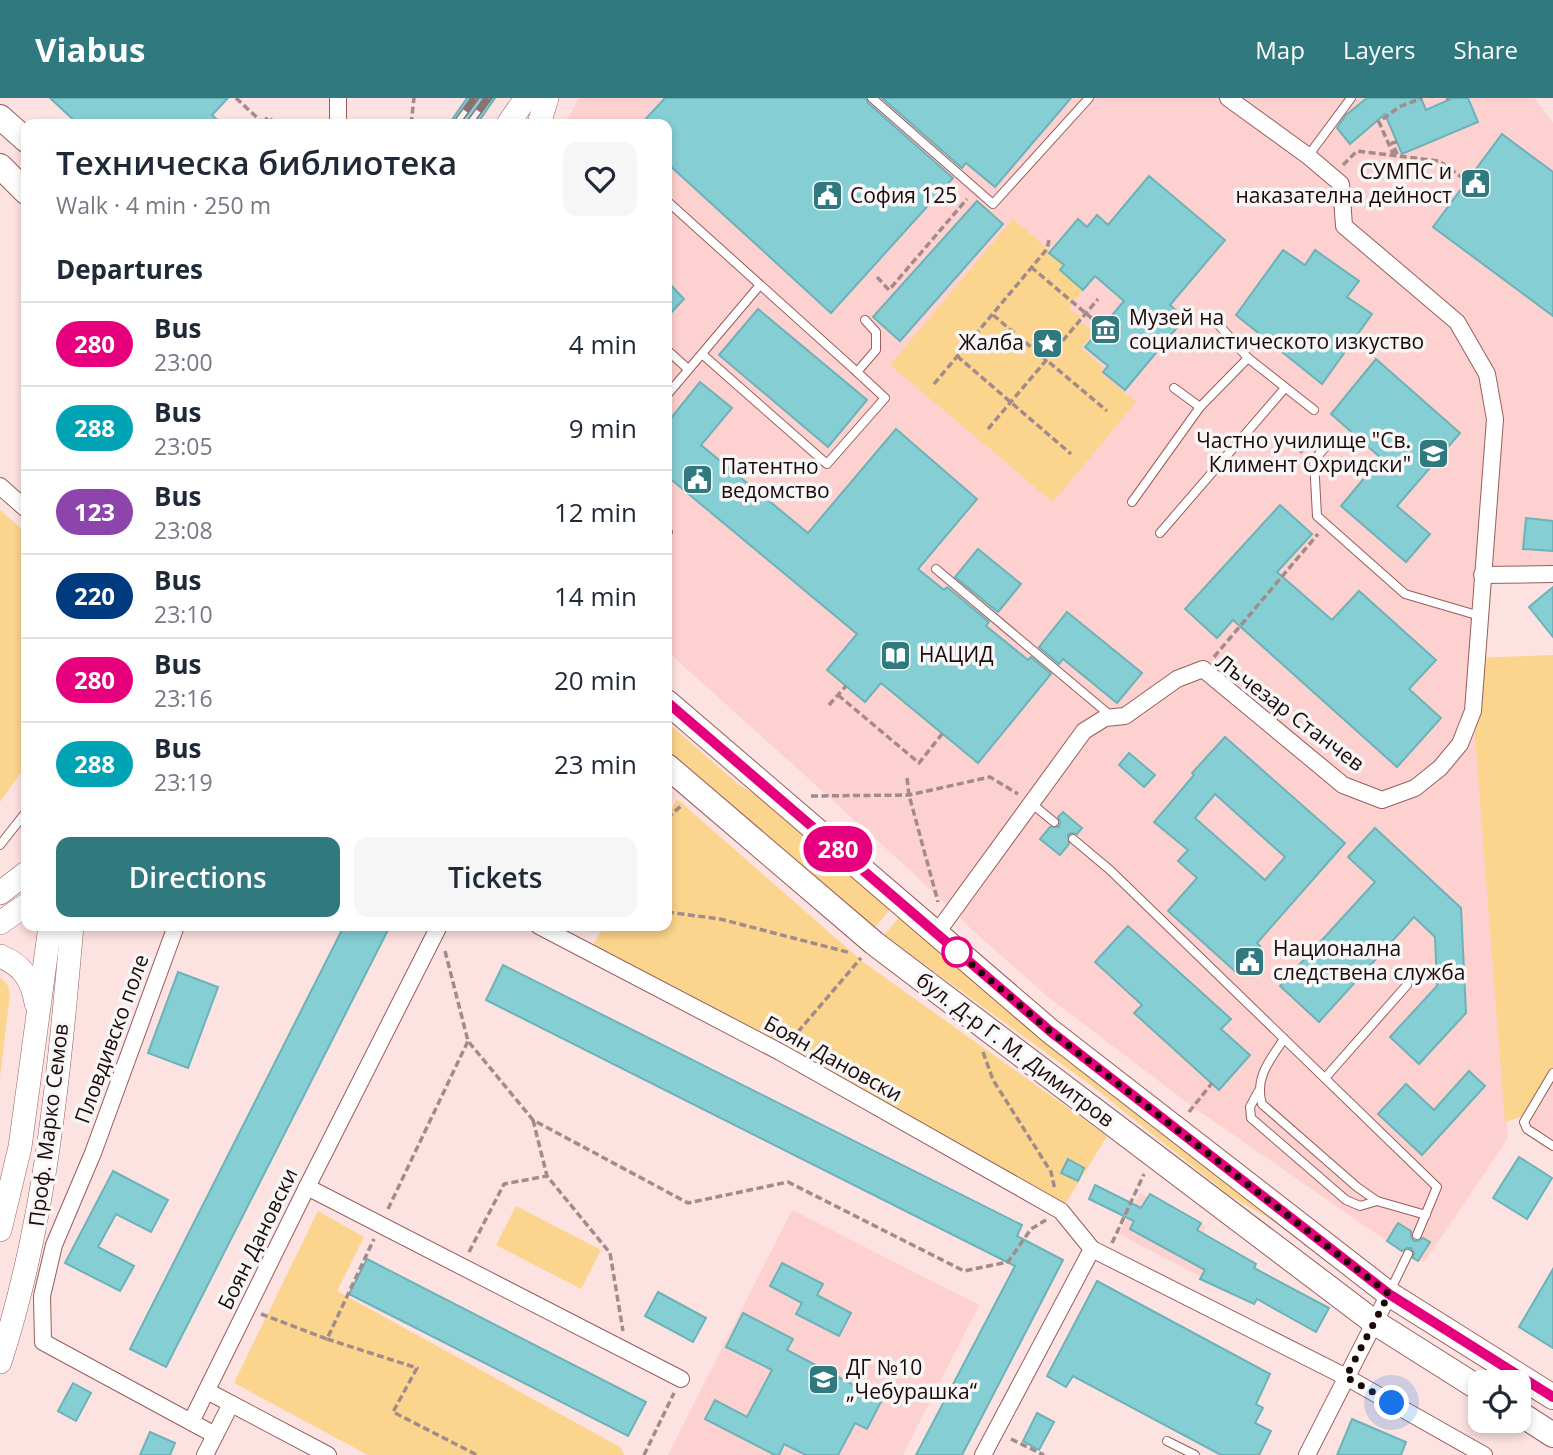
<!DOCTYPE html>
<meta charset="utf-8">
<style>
:root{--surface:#fff;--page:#f6f6f7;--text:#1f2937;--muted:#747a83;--line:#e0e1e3;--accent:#30797f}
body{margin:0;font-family:"Open Sans",sans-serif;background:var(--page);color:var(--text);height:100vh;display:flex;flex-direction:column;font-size:26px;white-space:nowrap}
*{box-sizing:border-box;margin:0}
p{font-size:23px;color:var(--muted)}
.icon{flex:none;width:38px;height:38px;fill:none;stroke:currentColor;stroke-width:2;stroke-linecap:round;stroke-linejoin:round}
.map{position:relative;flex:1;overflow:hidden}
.details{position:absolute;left:21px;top:21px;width:651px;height:812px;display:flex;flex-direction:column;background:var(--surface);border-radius:14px;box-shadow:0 4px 10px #0003}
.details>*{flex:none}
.badge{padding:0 14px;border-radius:23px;font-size:24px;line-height:46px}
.tools{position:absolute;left:1468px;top:1272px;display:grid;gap:14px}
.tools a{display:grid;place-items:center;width:63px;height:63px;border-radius:14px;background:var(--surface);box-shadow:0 4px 10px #0003;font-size:35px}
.you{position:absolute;width:35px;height:35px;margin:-18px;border:5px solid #fff;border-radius:50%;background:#1a73e8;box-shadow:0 0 0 10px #1a73e833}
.map>.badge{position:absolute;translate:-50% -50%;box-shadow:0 0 0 4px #fff}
h2{padding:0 35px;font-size:26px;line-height:63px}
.round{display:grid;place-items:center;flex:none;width:74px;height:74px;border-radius:14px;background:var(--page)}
.headline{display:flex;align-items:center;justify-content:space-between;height:119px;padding:0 35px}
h1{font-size:33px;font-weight:600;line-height:52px}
.action{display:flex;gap:14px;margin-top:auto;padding:14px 35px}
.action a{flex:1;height:80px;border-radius:14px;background:var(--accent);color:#fff;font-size:28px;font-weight:600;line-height:80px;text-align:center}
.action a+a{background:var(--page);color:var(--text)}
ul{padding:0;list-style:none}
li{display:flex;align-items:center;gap:21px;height:84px;padding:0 35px;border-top:2px solid var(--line)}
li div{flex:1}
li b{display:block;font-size:26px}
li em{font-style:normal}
li .badge{min-width:77px;font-weight:700;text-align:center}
header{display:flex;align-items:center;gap:42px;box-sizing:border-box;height:98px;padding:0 35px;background:var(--accent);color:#fff}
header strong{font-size:33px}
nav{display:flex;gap:38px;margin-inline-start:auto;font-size:24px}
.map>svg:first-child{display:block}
.built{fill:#fdd1cf}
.green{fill:#fbd48d}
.building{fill:#85ced4;stroke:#6bb3b9;stroke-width:2;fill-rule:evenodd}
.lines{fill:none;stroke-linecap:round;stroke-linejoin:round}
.lane-casing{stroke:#965e5c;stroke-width:10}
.street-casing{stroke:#965e5c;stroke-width:18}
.secondary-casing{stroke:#965e5c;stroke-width:24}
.primary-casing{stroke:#965e5c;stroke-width:26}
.path{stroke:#a38b8a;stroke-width:3.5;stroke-dasharray:7 3.5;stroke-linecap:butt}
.lane{stroke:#fff;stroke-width:8}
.street{stroke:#fff;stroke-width:16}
.secondary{stroke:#fff;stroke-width:23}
.primary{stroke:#fff;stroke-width:24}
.rail-casing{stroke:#897271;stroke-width:8}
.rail{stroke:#f6f6f6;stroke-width:5;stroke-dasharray:16;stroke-linecap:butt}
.line-casing{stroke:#fff;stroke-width:16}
.line{stroke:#e6007e;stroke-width:10}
.walk{stroke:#1e0909;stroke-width:7;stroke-dasharray:0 12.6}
.stop-dot{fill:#fff;stroke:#e6007e;stroke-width:3.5}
.labels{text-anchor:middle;stroke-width:7;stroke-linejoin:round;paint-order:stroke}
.poi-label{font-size:21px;fill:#1e0909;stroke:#f6f6f6;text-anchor:start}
.street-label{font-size:21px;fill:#1e0909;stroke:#f6f6f6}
</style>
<header>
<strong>Viabus</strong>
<nav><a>Map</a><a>Layers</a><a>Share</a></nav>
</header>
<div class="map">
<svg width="1553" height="1357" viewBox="0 0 1553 1357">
<rect width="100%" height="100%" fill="#fce2e0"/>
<g class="built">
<polygon points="579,0 1534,0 1553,25 1553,476 1482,477 1473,613 1508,1040 1425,1163 1418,1163 1387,1143 1193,1009 1048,899 968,828 911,773 667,553 667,26 565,26"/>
<polygon points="1553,983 1553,1041 1528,1026"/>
<polygon points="1140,1095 1206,1128 1202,1137 1255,1164 1238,1198 1119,1136"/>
<polygon points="792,1112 979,1207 903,1357 668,1357"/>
</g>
<g class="green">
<polygon points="1013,121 1051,154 1050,155 1064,167 1060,172 1083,192 1069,210 1081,220 1079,223 1094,234 1081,250 1104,270 1101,275 1136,304 1053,404 890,267"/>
<polygon points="0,412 26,435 26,667 0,704"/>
<polygon points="1553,557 1553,970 1523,1018 1505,1024 1473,613 1477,560"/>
<polygon points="667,624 738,686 778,711 894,807 874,830 811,781 667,654"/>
<polygon points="677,701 863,864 1107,1038 1061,1113 589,854 604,828 667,828 667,720"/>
<polygon points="903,815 1285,1130 1229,1097 1092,988 884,837"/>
<polygon points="0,879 7,886 10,896 0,979"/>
<polygon points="516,1108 601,1152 581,1191 496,1147"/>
<polygon points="318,1113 364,1139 337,1193 620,1349 624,1357 368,1357 234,1285"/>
</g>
<g class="building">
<polygon points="50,0 228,0 212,17 222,26 78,26"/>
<polygon points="467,0 495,0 477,26 449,26"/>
<polygon points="665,0 866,0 868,5 953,80 831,215 667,65 667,26 641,26"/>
<polygon points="882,0 1071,0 995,89 966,65 962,70"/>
<polygon points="1367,0 1421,0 1426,12 1453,0 1468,0 1478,24 1402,56 1385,16 1350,46 1337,30 1346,17"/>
<polygon points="1502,36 1553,74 1553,218 1433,129"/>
<polygon points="1149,78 1225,142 1170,207 1185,220 1125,292 1103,274 1108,268 1085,249 1124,203 1095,178 1083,192 1060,172 1064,167 1049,155 1078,121 1087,129 1097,117 1108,127"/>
<polygon points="977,103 1003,126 900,243 873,219"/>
<polygon points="1283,152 1305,167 1315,152 1359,183 1347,199 1372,216 1322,286 1236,217"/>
<polygon points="667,183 684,201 667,219"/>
<polygon points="758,211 867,302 828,349 719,257"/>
<polygon points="1376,261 1460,335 1397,408 1430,436 1406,464 1341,408 1381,360 1331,316"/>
<polygon points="700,284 732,310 701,347 808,435 896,331 977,401 918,471 944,492 947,489 989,524 986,528 1028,562 1031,559 1051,576 978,665 881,585 865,604 827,572 857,536 667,378 667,325"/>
<polygon points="1280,407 1312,436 1277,474 1332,522 1359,493 1436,562 1409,591 1441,620 1397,669 1233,522 1217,540 1185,511"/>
<polygon points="1526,420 1553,423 1553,453 1523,451"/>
<polygon points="978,451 1021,486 998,514 955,479"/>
<polygon points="1553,489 1553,539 1529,509"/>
<polygon points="1067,514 1142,575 1117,605 1063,561 1059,566 1039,549"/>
<path d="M 1225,639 L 1345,745 L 1257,845 L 1260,848 L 1237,875 L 1168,813 L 1197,780 L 1178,763 L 1188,752 L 1154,724 L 1194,677 L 1192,675 ZM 1215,696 L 1285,759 L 1265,782 L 1195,720 Z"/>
<polygon points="1129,655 1155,677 1144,689 1119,667"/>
<polygon points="1063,714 1082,730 1077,736 1071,735 1068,737 1069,746 1060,757 1040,741 1050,729 1059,729 1060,724 1058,719"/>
<polygon points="1375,730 1461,810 1466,915 1419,966 1390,939 1437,888 1435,839 1414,819 1319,924 1280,888 1375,784 1348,759"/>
<polygon points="344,828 390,828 166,1269 130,1251"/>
<polygon points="1128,828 1231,921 1221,931 1250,957 1219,992 1134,915 1142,907 1095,864"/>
<polygon points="503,867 1022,1127 1017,1138 1063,1162 962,1357 916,1357 1015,1168 486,902"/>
<polygon points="178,874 218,889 188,970 148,955"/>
<polygon points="1469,973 1485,988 1422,1057 1378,1016 1406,986 1434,1012"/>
<polygon points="1519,1059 1552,1080 1527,1121 1493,1100"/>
<polygon points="1068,1061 1084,1070 1078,1083 1061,1075"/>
<polygon points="113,1073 168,1102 151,1134 116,1116 98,1149 134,1168 120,1193 65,1165"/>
<polygon points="1095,1087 1141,1110 1150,1096 1201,1125 1197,1132 1256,1166 1254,1170 1329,1210 1316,1234 1257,1201 1254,1206 1200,1181 1205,1172 1130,1131 1134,1123 1089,1101"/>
<polygon points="1398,1125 1411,1133 1411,1138 1414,1143 1418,1143 1423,1140 1430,1144 1418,1163 1413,1160 1414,1155 1411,1150 1407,1150 1402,1153 1387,1143"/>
<polygon points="367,1161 646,1304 628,1338 349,1196"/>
<polygon points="782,1165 823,1186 817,1197 851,1215 839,1238 796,1216 802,1205 770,1188"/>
<polygon points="1553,1171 1553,1250 1519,1229"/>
<polygon points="1097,1183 1270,1276 1256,1306 1263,1310 1255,1325 1271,1333 1259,1357 1221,1357 1073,1278 1066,1289 1047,1278"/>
<polygon points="658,1194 706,1220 693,1244 645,1218"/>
<polygon points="743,1215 793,1241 787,1252 882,1302 867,1331 855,1325 838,1357 806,1357 784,1346 779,1357 775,1357 705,1321 715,1302 747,1319 772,1272 726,1249"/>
<polygon points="73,1285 91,1295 76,1323 58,1313"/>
<polygon points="1037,1315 1054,1324 1039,1352 1023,1343"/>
<polygon points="1352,1321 1406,1344 1401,1357 1337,1357"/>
<polygon points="150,1334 175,1345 170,1357 140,1357"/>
</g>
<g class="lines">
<defs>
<g id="lane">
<polyline points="872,0 993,106 1089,0"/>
<polyline points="1308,58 1351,0"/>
<polyline points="667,103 857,274 876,252 876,234 865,222"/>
<polyline points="1218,226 1248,260"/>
<polyline points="667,252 688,271"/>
<polyline points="702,256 827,366 885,300 857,274"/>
<polyline points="1174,290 1200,309"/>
<polyline points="667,297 760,187"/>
<polyline points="1329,345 1314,362 1317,418 1405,496 1480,518"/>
<polyline points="1132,404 1200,309 1248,260 1314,312"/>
<polyline points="1160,435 1285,290"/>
<polyline points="667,436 668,434"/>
<polyline points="936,471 1111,618"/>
<polyline points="1031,705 1054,724"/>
<polyline points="1073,741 1110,772 1437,1089 1417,1137"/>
<polyline points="0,747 26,714"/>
<path d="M 1284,941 C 1270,962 1254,980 1262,1006 L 1357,1089 L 1377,1103 L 1426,1117"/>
<polyline points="1553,975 1524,1024 1527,1031 1553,1048"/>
<polyline points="1325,980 1407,887"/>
<polyline points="1258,994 1250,1009 1251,1020 1346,1102 1360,1108 1377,1103"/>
<polyline points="1391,1191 1408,1156"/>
<polyline points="1167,1343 1195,1357"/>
</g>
<g id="street">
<polyline points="338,0 338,26"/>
<polyline points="0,388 26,411"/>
<polyline points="1482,477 1553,476"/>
<polyline points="176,828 93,1055 54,1147 42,1198 43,1244 215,1337"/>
<polyline points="539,828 780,954 1061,1113 1092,1151 1346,1279 1484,1357"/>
<polyline points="936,836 1084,633 1105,620 1125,618 1177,581 1203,571 1343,687 1382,702 1415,690 1440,670 1460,646 1473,613 1495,321 1487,276 1457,224 1344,128 1341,86 1308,58 1228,0"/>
<polyline points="307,1089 681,1281"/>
<polyline points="207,1293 328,1357"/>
<polyline points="191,1324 307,1089 439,828"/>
<polyline points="205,1357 231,1306"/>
<polyline points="983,1357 1092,1151"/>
<polyline points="1307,1357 1389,1196"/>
</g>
<g id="secondary">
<polyline points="508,26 526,0"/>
<polyline points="539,26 547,0"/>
<polyline points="0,795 26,775"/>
<polyline points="0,825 26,807"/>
<path d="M 0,858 C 22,867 32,881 36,905"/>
<polyline points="0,1132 20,1049 50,828"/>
<path d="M 0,1264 C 46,1122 59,975 72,828"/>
</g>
<g id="primary">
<polyline points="0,19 26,42"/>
<polyline points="0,68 26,94"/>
<polyline points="667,604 1050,933 1389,1196 1553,1299"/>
<polyline points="667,668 874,845 1374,1224 1480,1291"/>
<polyline points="1519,1315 1553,1337"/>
</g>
</defs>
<use href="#lane" class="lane-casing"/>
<use href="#street" class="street-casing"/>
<use href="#secondary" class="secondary-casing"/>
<use href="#primary" class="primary-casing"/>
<g class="path">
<polyline points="236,0 264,26"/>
<polyline points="1447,0 1448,2"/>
<polyline points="263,25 268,19 276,26"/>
<polyline points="411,26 414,0"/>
<polyline points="1397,44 1392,45 1398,58"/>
<polyline points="1394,58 1379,24 1399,9 1422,0"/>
<polyline points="1343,67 1357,53 1439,63 1467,83"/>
<polyline points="1031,169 1102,229"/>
<polyline points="877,179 889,192 967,101"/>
<polyline points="993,217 1107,313"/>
<polyline points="957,258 1071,356"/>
<polyline points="934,286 1047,151 1049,142"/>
<polyline points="988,331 1098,201"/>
<polyline points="1289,343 1303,355"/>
<polyline points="1214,559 1318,436"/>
<polyline points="838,597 919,665 942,636"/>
<polyline points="829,607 846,588"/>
<polyline points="907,680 909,697 938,804"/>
<polyline points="811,698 909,697 990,679 1018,696"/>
<polyline points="667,720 681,708"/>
<polyline points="667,814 720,821 851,855"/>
<polyline points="445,853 468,943 533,1022 688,1105 788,1084 964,1173 1008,1164 1031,1131 1046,1122"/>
<polyline points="791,942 861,860"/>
<polyline points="983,954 993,982 1051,1074 1055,1092"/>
<polyline points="1189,1014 1212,985"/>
<polyline points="533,1022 547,1078 610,1155 623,1233"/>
<polyline points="388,1111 468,943"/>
<polyline points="1112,1145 1144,1076"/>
<polyline points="469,1154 504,1086 547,1078"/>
<polyline points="261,1216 327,1241 374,1141"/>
<polyline points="327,1241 417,1270 393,1314 477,1357"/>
<polyline points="1011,1341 1044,1357"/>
<polyline points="644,1357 674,1295"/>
</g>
<use href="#lane" class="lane"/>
<use href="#street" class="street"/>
<use href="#secondary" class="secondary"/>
<use href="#primary" class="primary"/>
<defs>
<g id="rail">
<polyline points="456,26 475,0"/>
<polyline points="469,26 488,0"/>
</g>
</defs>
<use href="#rail" class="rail-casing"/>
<use href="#rail" class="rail"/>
</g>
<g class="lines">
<defs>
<polyline id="line" points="667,604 1050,933 1389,1196 1553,1299"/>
</defs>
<use href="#line" class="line-casing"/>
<use href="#line" class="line"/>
<polyline class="walk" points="957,854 955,852 1050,933 1389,1196 1346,1279 1392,1305"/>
</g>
<defs>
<symbol id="civic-square" viewBox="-11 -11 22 22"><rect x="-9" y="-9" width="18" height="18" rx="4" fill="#30797f" stroke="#f6f6f6"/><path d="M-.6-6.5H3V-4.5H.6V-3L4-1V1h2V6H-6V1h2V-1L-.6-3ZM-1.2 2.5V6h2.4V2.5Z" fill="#fff"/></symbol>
<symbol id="museum-square" viewBox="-11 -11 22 22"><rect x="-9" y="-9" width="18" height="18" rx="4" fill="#30797f" stroke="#f6f6f6"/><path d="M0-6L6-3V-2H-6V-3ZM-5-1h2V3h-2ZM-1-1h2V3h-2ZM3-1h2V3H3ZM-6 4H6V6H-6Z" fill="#fff"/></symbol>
<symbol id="sight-square" viewBox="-11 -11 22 22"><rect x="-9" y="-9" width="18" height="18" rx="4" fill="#30797f" stroke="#f6f6f6"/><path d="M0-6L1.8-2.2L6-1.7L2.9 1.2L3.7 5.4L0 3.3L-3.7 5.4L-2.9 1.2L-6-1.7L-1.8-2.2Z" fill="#fff"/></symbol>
<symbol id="school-square" viewBox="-11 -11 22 22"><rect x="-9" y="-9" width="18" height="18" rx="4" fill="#30797f" stroke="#f6f6f6"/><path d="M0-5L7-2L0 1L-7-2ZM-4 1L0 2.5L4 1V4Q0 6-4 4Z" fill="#fff"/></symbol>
<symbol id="library-square" viewBox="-11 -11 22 22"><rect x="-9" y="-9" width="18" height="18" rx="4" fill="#30797f" stroke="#f6f6f6"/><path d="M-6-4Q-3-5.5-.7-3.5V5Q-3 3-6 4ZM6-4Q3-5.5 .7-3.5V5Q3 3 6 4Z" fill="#fff"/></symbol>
</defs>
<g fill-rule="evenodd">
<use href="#civic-square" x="1458" y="68" width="35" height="35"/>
<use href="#civic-square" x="810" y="80" width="35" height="35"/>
<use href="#museum-square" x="1088" y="214" width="35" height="35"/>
<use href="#sight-square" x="1030" y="228" width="35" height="35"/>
<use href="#school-square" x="1416" y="338" width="35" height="35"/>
<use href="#civic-square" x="680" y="364" width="35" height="35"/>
<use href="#library-square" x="878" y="540" width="35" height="35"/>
<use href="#civic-square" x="1232" y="846" width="35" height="35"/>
<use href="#school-square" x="806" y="1264" width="35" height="35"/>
</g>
<circle class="stop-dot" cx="957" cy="854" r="14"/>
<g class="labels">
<g class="poi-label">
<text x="1452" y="81" text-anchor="end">СУМПС и<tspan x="1452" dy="24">наказателна дейност</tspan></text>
<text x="850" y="105">София 125</text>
<text x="1129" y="227">Музей на<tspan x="1129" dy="24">социалистическото изкуство</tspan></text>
<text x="1024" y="252" text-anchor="end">Жалба</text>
<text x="1411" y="350" text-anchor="end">Частно училище "Св.<tspan x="1411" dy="24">Климент Охридски"</tspan></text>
<text x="721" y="376">Патентно<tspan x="721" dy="24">ведомство</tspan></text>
<text x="919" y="564">НАЦИД</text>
<text x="1273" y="858">Национална<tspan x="1273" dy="24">следствена служба</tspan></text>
<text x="846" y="1277">ДГ №10<tspan x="846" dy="24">„Чебурашка“</tspan></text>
</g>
<g class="street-label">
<text transform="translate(1290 615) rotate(37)" y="7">Лъчезар Станчев</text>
<text transform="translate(112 941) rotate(-70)" y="7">Пловдивско поле</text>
<text transform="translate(1015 952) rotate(37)" y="7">бул. Д-р Г. М. Димитров</text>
<text transform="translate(833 961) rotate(29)" y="7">Боян Дановски</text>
<text transform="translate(49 1027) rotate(-83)" y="7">Проф. Марко Семов</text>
<text transform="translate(258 1141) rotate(-64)" y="7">Боян Дановски</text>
</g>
</g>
</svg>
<div class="tools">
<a><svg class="icon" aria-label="locate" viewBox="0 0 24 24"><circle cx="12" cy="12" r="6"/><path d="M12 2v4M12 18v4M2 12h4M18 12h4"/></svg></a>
</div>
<div class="you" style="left:1392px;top:1305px"></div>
<b class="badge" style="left:838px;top:751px;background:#e6007e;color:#fff">280</b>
<section class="details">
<div class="headline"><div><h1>Техническа библиотека</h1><p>Walk · 4 min · 250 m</p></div><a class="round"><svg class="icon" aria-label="heart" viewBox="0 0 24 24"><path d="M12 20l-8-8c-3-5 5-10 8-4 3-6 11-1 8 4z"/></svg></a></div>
<h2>Departures</h2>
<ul>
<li><span class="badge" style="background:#e6007e;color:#fff">280</span><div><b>Bus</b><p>23:00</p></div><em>4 min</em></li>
<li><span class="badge" style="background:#00a3b4;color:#fff">288</span><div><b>Bus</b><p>23:05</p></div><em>9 min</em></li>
<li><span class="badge" style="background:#8e44ad;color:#fff">123</span><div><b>Bus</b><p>23:08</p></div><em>12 min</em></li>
<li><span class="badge" style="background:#003b80;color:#fff">220</span><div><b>Bus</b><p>23:10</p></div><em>14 min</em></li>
<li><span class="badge" style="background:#e6007e;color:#fff">280</span><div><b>Bus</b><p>23:16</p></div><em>20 min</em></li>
<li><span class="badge" style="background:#00a3b4;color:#fff">288</span><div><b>Bus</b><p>23:19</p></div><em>23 min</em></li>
</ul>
<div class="action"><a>Directions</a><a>Tickets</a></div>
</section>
</div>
